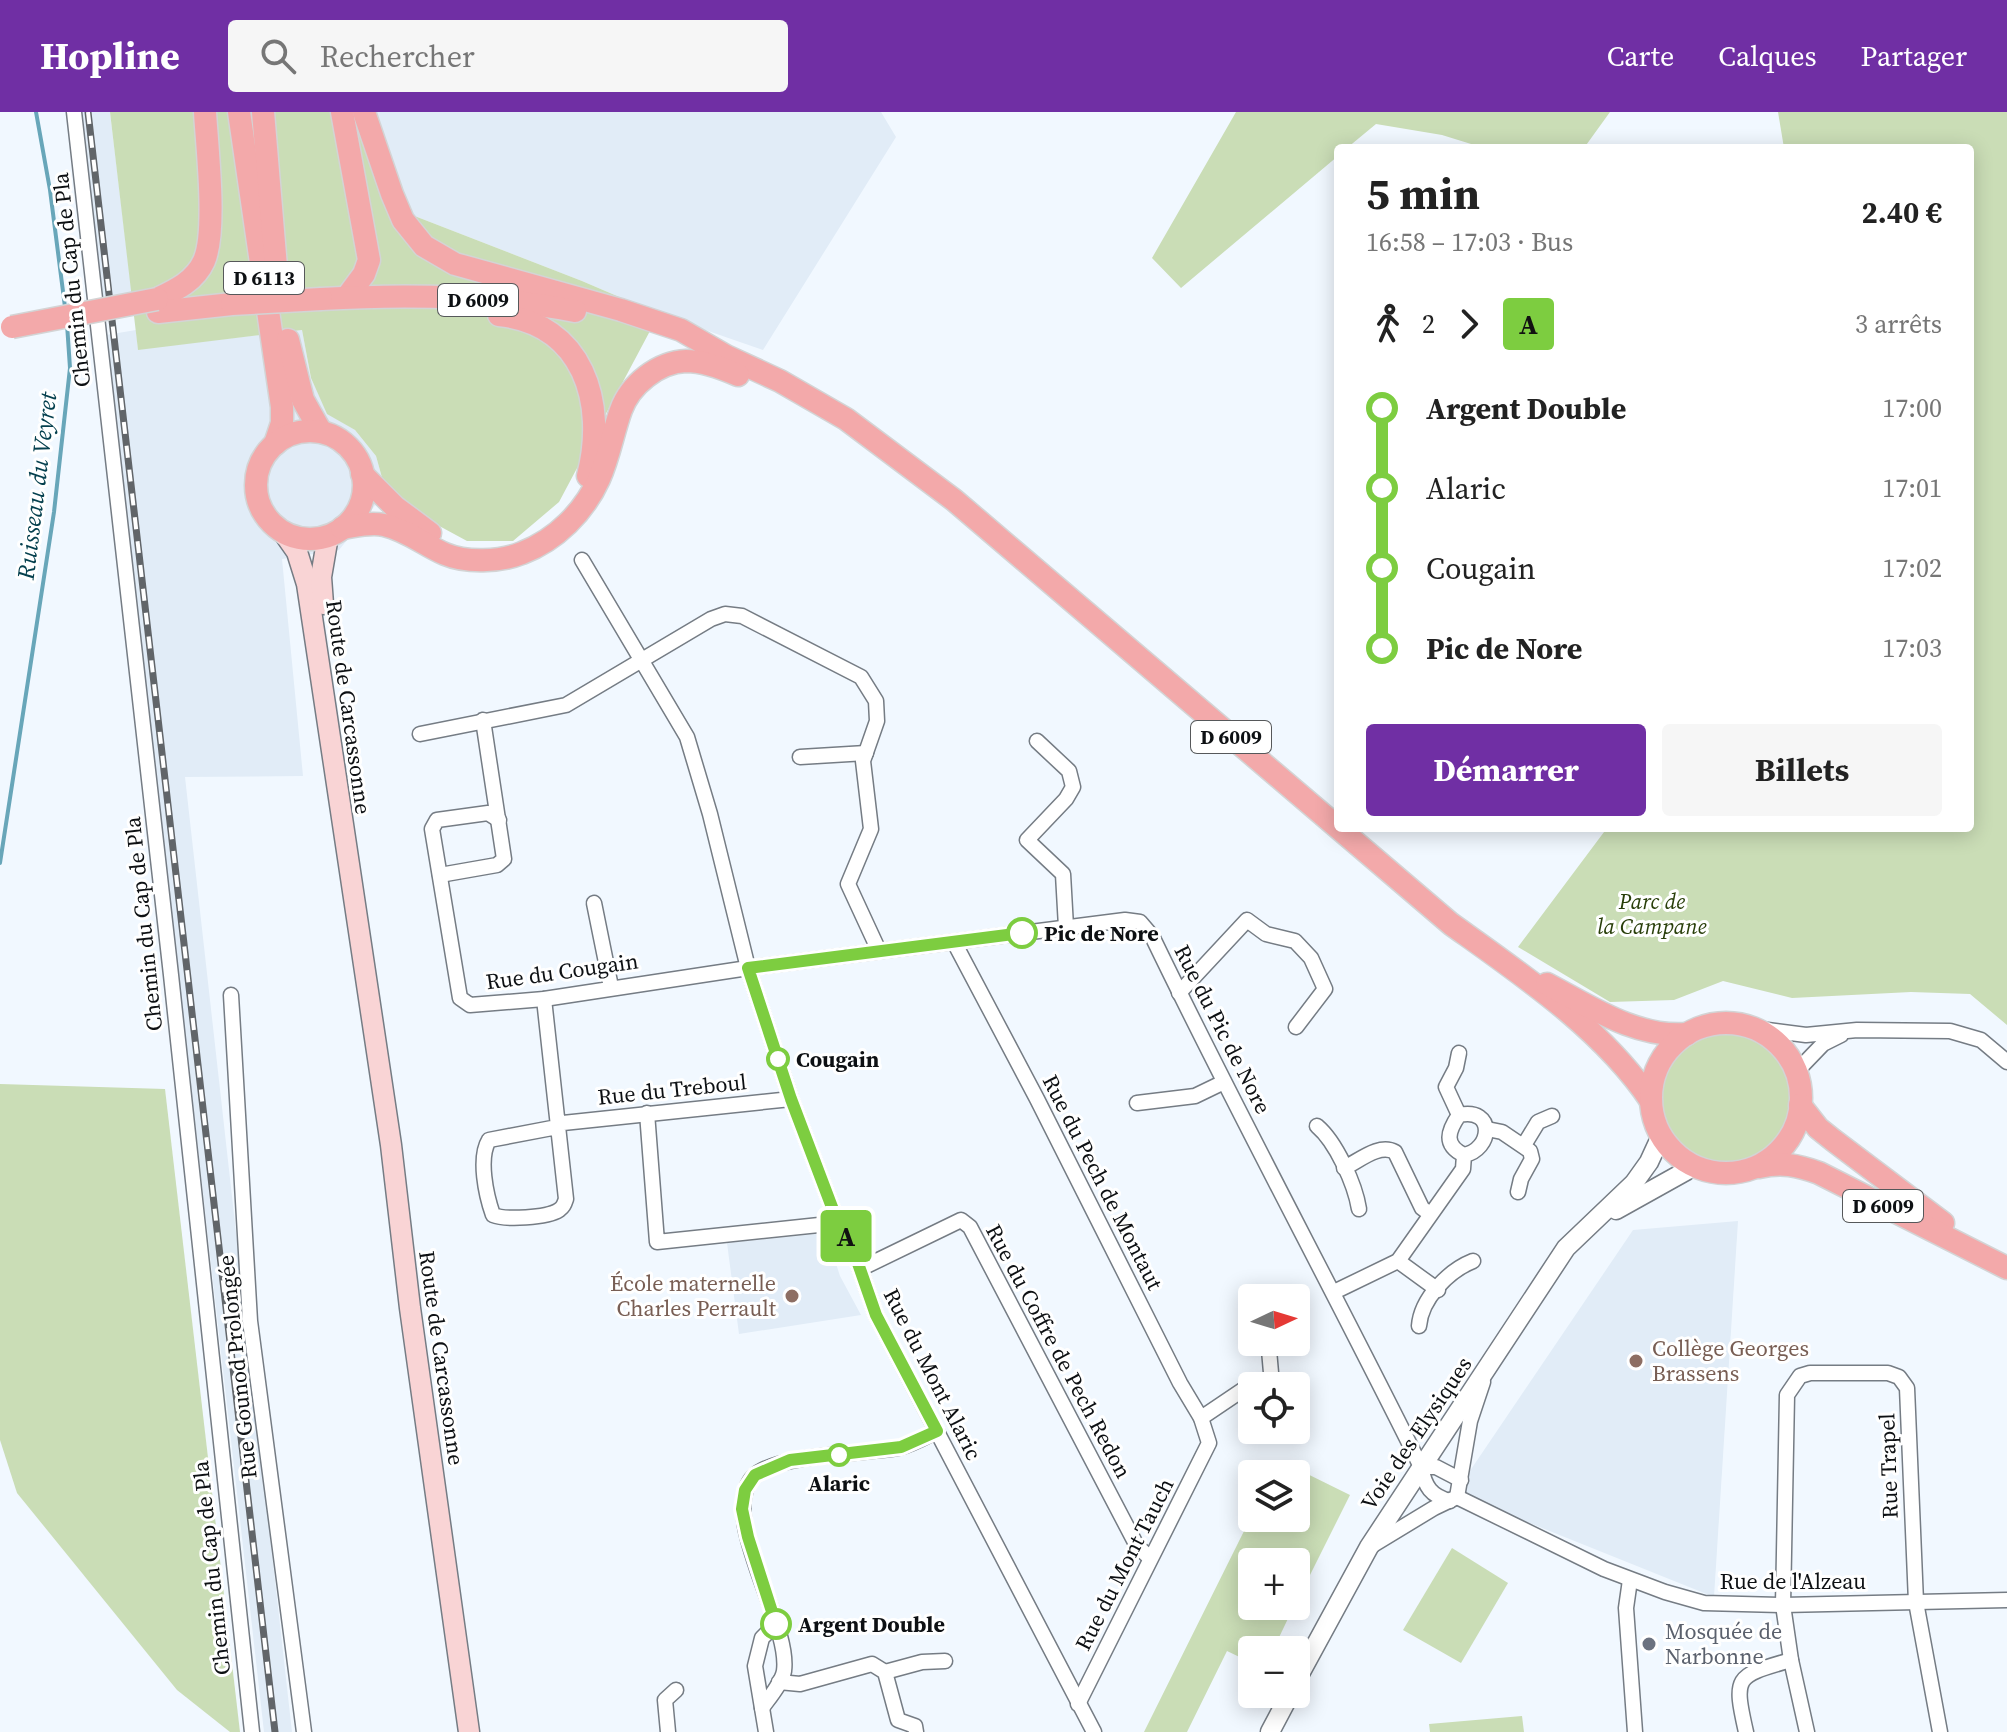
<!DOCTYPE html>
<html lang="fr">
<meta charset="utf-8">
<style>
:root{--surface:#fff;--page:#f6f6f6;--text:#222;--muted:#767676;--accent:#702fa4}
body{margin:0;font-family:"Source Serif 4",serif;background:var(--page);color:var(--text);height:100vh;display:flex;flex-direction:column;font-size:30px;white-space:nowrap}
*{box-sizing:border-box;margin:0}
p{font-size:26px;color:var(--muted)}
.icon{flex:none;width:44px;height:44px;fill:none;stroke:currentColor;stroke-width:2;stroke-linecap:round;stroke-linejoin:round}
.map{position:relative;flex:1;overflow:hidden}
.panel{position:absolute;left:1334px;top:32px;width:640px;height:688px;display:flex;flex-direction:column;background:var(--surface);border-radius:8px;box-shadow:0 4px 20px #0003}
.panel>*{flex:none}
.badge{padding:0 16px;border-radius:6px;font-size:28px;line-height:52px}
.needle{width:52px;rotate:86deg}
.controls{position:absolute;left:1238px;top:1172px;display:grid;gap:16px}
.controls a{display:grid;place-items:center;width:72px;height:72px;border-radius:8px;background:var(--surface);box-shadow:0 4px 20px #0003;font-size:40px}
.map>.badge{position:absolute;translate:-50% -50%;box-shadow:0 0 0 4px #fff}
.legs{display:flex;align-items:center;gap:12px;height:88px;padding:0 32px;font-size:26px}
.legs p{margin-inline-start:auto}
.headline{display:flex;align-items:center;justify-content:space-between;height:136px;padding:0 32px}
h1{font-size:44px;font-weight:700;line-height:60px}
.button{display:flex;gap:16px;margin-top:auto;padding:16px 32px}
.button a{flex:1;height:92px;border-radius:8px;background:var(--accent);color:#fff;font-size:32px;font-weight:700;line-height:92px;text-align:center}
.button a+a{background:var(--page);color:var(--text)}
ul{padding:0 32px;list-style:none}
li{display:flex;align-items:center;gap:28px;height:80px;font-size:30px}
li i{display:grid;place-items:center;width:12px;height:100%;margin:0 10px;background:currentColor}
li i::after{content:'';width:20px;height:20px;margin:-10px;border:6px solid;border-radius:50%;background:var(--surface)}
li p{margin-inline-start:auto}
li:first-child i{background:linear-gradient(#0000 50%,currentColor 0)}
li:last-child i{background:linear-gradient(currentColor 50%,#0000 0)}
header{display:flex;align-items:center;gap:48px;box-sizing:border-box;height:112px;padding:0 40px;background:var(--accent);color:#fff}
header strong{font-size:38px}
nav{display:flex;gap:44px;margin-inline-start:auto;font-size:28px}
.search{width:560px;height:72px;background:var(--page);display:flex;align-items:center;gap:20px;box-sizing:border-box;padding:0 28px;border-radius:8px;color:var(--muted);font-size:30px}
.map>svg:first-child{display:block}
.built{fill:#e1ecf7}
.green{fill:#caddb6}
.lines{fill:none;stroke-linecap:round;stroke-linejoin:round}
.stream{stroke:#68a6b9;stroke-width:4}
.minor-casing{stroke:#757c84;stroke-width:17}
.tertiary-casing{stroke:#757c84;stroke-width:21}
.secondary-casing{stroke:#757c84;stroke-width:23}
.primary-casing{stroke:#d3d4d5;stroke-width:25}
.minor{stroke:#fff;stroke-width:14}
.tertiary{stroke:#fff;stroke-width:18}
.secondary{stroke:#f9d4d5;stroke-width:20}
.primary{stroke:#f3a9aa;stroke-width:22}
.rail-casing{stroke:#616569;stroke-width:7}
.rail{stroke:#fff;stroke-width:4;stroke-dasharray:12;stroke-linecap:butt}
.primary-bridge-casing{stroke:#d3d4d5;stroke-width:25;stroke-linecap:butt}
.primary-bridge{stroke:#f3a9aa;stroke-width:22}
.line-1-casing{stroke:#fff;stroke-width:18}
.line-1{stroke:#7dcd40;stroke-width:12}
.stop-1-dot{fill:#fff;stroke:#7dcd40;stroke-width:4}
.education-dot{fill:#8d6e63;stroke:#fff;stroke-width:3}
.worship-dot{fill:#6b7280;stroke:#fff;stroke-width:3}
.labels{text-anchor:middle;stroke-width:6;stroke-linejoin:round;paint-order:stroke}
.shield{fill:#fff;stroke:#56585a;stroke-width:2}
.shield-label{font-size:20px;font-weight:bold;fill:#0d1013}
.street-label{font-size:22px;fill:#0d1013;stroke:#fff}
.park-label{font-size:22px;font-style:italic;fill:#293f0a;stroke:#fff}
.stop-label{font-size:22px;font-weight:bold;fill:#0d1013;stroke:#fff;text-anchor:start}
.education-label{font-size:22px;fill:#785e54;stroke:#fff;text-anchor:end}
.worship-label{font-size:22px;fill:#5b616d;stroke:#fff;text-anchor:start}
.water-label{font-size:24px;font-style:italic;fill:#05404e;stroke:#fff}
</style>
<header>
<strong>Hopline</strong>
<div class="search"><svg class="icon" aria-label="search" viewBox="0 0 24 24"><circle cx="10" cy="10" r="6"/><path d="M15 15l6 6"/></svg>Rechercher</div>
<nav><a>Carte</a><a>Calques</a><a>Partager</a></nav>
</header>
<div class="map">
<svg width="2007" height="1620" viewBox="0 0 2007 1620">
<rect width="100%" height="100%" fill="#f1f8ff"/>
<g class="built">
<polygon points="81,0 110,0 132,182 101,185"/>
<polygon points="376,0 881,0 896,25 763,238 659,202 582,169 412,103"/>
<polygon points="136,218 138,237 302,218 311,266 327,301 355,318 376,344 386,380 339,438 282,447 303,664 185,665 292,1620 264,1620 106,223"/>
<polygon points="1738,1109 1714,1485 1455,1381 1633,1118"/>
<polygon points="826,1121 840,1164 861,1203 739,1222 727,1131"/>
</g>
<g class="green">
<polygon points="110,0 376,0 412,103 582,169 659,202 559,390 513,429 467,429 419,403 386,380 376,344 355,318 327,302 311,266 302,218 138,238"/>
<polygon points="1236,0 1610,0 1584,36 1484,36 1442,23 1376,12 1347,36 1338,36 1338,44 1181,176 1152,146"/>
<polygon points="1778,0 2007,0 2007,913 1970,882 1911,880 1792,886 1723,869 1674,888 1610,890 1518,835 1607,716 1970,716 1970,36 1784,36"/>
<circle cx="1726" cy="986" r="66"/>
<polygon points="0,972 165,977 240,1620 230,1620 177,1578 17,1381 0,1328"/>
<polygon points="1279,1348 1350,1383 1296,1491 1296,1450 1252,1450 1252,1494 1294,1494 1273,1538 1252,1538 1252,1551 1227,1539 1187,1620 1144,1620 1252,1403 1252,1406 1296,1406 1296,1362 1272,1362"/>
<polygon points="1452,1436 1508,1471 1461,1551 1403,1518"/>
<polygon points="1522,1604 1524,1620 1430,1620 1429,1612"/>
</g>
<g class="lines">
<g class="stream">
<polyline points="36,0 50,78 65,195"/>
<polyline points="0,751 54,400 70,256 67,212"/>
</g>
<defs>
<g id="minor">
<polyline points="74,0 171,863 252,1620"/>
<polyline points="582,448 687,625 710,702 748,856 791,987 838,1111 853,1137 876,1203 1094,1620"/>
<polyline points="420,622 566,593 711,507 725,502 742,504 861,565 876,589 877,609 863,649 871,717 848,772 879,839"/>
<polyline points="1037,629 1069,659 1073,675 1066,687 1027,728 1063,762 1066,815"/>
<polyline points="800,645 866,641"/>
<path d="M 499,708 L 488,701 L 437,708 L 432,717 L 460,886 L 470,893 L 544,887 L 748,856 L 1125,808 L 1140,810 L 1152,824 C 1238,1003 1333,1177 1421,1355 C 1425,1375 1431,1384 1450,1389"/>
<polyline points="440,763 497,753 504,747 483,608"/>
<polyline points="594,791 611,875"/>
<polyline points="954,830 1037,987 1180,1271 1201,1306 1209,1331 1078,1592"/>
<polyline points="1179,881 1247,808 1266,822 1295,829 1311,846 1325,877 1296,915"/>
<polyline points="231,883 250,1209 304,1620"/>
<path d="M 544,887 L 566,1087 C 564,1093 563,1095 559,1098 C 547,1106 505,1108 493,1103 C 486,1083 478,1046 489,1028 L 552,1016 L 563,1011 L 791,987"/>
<polyline points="1752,916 1806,923 1857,918 1950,919 1981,928 2007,950"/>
<polyline points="1459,941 1456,956 1446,975 1459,1003"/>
<polyline points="1796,960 1823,932 1841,923"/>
<polyline points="1137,991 1195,984 1224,970"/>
<polyline points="647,1001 657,1130 838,1111"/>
<path d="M 1317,1014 C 1336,1030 1355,1072 1359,1097"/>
<polyline points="1487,1017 1502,1020 1530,1039 1532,1047 1521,1067 1518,1080"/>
<polyline points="1524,1033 1538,1010 1552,1004"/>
<path d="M 1344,1056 C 1359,1049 1379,1031 1395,1040 L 1422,1096 L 1430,1102"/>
<polyline points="1398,1149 1438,1178"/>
<polyline points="860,1157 961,1108 970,1115 1137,1434 1150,1446"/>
<path d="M 1334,1180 L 1398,1149 L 1463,1057 L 1464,1043 C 1443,1033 1448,1019 1459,1003 C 1496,995 1492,1038 1464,1043"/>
<path d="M 1419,1214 C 1421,1187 1448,1159 1473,1149"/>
<polyline points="1262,1274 1272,1272 1269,1238"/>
<polyline points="1201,1306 1244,1277 1252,1276"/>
<polyline points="1421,1355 1436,1355 1461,1368"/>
<polyline points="1457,1385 1604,1457 1665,1480 1704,1491 1783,1493 2007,1488"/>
<polyline points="1373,1433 1434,1396 1457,1385 1470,1309 1483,1270"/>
<polyline points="1630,1468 1626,1496 1635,1620"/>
<polyline points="885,1560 922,1550 945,1549"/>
<polyline points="779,1570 800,1572 872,1552 885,1560 898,1608 915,1614 916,1620"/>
<path d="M 762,1596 C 769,1586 782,1571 784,1559 C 791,1510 716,1403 754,1364 C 776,1342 865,1342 898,1336 C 911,1333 925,1325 937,1319"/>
<polyline points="668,1620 665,1588 676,1578"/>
<polyline points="766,1620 755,1554 762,1526 776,1512"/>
<path d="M 1746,1620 C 1733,1563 1736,1564 1791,1548"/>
<polyline points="1807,1620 1791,1548 1783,1493 1787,1283 1800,1264 1810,1261 1888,1261 1899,1265 1907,1276 1916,1490 1940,1620"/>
</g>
<g id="tertiary">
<polyline points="1616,1098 1686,1059 1691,1053"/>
<polyline points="1296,1569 1369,1435 1566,1136 1634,1071 1649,1050 1661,1024"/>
<polyline points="1270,1620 1290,1582"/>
</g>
<g id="secondary">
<polyline points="283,420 297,440 307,472 391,1033 410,1196 469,1620"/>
<polyline points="323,492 321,465 328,424"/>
</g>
<g id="primary">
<polyline points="239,0 282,295 282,311 275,332"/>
<polyline points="263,0 277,167"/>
<polyline points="342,0 369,148 364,162 347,185"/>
<path d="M 364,0 L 392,82 L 403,108 L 424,134 L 455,152 L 621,198 L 681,218 L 726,244 L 780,269 L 846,307 L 954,388 L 1451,812 C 1521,862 1603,917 1651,989"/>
<path d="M 157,187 C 176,178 195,169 204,149 C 217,119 207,35 205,0"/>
<path d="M 321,187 C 404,182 492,183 575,199"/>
<polyline points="158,200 232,192"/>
<path d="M 499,203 C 583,212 607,290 588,364"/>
<polyline points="288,228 303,288 321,320"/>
<circle cx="310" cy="373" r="54"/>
<polyline points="362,362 395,395 430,421"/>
<path d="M 342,416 C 356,414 370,410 384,413 C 407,418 424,433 445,442 C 466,451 500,450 522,441 C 556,428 584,400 599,367 C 609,345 613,320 621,298 C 630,273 658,250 686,249 C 703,249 722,256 738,263"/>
<path d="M 1547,872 C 1591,895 1636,926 1687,922"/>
<circle cx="1726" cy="986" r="75"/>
<polyline points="1800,993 1818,1016 1833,1028 1943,1111"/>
<path d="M 1759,1055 C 1782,1050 1797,1053 1819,1061 L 2007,1156"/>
</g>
</defs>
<use href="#minor" class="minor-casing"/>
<use href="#tertiary" class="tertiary-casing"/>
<use href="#secondary" class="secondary-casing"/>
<use href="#primary" class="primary-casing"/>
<use href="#minor" class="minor"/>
<use href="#tertiary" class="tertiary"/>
<use href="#secondary" class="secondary"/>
<use href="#primary" class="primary"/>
<defs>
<polyline id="rail" points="88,0 275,1620"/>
</defs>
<use href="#rail" class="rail-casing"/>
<use href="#rail" class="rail"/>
<defs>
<g id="primary-bridge">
<polyline points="232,192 321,187"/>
<polyline points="12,215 157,187"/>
</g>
</defs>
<use href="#primary-bridge" class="primary-bridge-casing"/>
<use href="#primary-bridge" class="primary-bridge"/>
</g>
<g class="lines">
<defs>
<polyline id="line-1" points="776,1512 748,1425 742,1397 745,1378 755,1363 790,1348 901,1335 937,1319 876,1203 853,1137 838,1111 791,987 748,856 1022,821"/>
</defs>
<use href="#line-1" class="line-1-casing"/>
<use href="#line-1" class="line-1"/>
</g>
<g class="stop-1-dot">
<circle cx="1022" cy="821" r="14"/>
<circle cx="778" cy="947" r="10"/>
<circle cx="839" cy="1343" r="10"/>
<circle cx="776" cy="1512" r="14"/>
</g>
<g class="education-dot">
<circle cx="792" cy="1184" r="8"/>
<circle cx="1636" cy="1249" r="8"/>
</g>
<circle class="worship-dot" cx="1649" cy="1532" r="8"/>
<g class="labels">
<g class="shield">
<rect x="224" y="150" width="80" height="32" rx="6"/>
<rect x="438" y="172" width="80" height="32" rx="6"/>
<rect x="1191" y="609" width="80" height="32" rx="6"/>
<rect x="1843" y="1078" width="80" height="32" rx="6"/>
</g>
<g class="shield-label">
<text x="264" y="173">D 6113</text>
<text x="478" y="195">D 6009</text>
<text x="1231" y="632">D 6009</text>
<text x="1883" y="1101">D 6009</text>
</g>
<g class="street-label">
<text transform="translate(71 168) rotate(-96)" y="8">Chemin du Cap de Pla</text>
<text transform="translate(349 595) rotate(82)" y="8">Route de Carcassonne</text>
<text transform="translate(143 812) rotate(-96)" y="8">Chemin du Cap de Pla</text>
<text transform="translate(562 859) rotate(-8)" y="8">Rue du Cougain</text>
<text transform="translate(1223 917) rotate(63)" y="8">Rue du Pic de Nore</text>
<text transform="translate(672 977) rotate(-6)" y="8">Rue du Treboul</text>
<text transform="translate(1103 1070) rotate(63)" y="8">Rue du Pech de Montaut</text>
<text transform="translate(1059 1239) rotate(62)" y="8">Rue du Coffre de Pech Redon</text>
<text transform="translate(442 1246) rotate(82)" y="8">Route de Carcassonne</text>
<text transform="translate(237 1255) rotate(-96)" y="8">Rue Gounod Prolongée</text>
<text transform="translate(933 1262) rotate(63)" y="8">Rue du Mont Alaric</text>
<text transform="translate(1416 1321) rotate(-56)" y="8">Voie des Elysiques</text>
<text transform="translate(1888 1354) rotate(-92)" y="8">Rue Trapel</text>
<text transform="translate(1124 1452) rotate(-63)" y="8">Rue du Mont Tauch</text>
<text transform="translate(211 1456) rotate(-96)" y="8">Chemin du Cap de Pla</text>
<text x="1793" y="1477">Rue de l'Alzeau</text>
</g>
<g class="park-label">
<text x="1652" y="797">Parc de<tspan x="1652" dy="25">la Campane</tspan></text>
</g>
<g class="stop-label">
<text x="1044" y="829">Pic de Nore</text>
<text x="796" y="955">Cougain</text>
<text x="839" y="1379" text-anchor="middle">Alaric</text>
<text x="798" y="1520">Argent Double</text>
</g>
<g class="education-label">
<text x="776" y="1179">École maternelle<tspan x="776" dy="25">Charles Perrault</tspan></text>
<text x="1652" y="1244" text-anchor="start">Collège Georges<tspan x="1652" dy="25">Brassens</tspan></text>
</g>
<g class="worship-label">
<text x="1665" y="1527">Mosquée de<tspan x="1665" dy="25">Narbonne</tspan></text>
</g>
<g class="water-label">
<text transform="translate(37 374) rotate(-83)" y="8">Ruisseau du Veyret</text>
</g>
</g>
</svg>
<div class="controls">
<a><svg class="needle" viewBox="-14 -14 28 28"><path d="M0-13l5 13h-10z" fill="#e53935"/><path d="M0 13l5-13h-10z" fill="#767676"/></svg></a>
<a><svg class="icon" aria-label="locate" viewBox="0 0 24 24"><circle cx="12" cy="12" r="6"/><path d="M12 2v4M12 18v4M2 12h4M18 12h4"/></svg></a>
<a><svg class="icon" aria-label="layers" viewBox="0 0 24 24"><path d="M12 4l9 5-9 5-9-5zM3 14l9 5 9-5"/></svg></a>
<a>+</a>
<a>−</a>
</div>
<b class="badge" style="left:846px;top:1124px;background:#7dcd40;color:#111">A</b>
<section class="panel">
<div class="headline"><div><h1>5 min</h1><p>16:58 – 17:03 · Bus</p></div><b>2.40 €</b></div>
<div class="legs"><svg class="icon" aria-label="walk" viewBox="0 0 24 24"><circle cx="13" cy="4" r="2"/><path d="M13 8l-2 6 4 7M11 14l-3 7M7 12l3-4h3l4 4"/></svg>2<svg class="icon" aria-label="forward" viewBox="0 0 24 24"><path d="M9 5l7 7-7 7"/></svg><b class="badge" style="background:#7dcd40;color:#111">A</b><p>3 arrêts</p></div>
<ul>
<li><i style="color:#7dcd40"></i><b>Argent Double</b><p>17:00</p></li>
<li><i style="color:#7dcd40"></i><span>Alaric</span><p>17:01</p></li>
<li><i style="color:#7dcd40"></i><span>Cougain</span><p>17:02</p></li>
<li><i style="color:#7dcd40"></i><b>Pic de Nore</b><p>17:03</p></li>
</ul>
<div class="button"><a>Démarrer</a><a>Billets</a></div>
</section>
</div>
